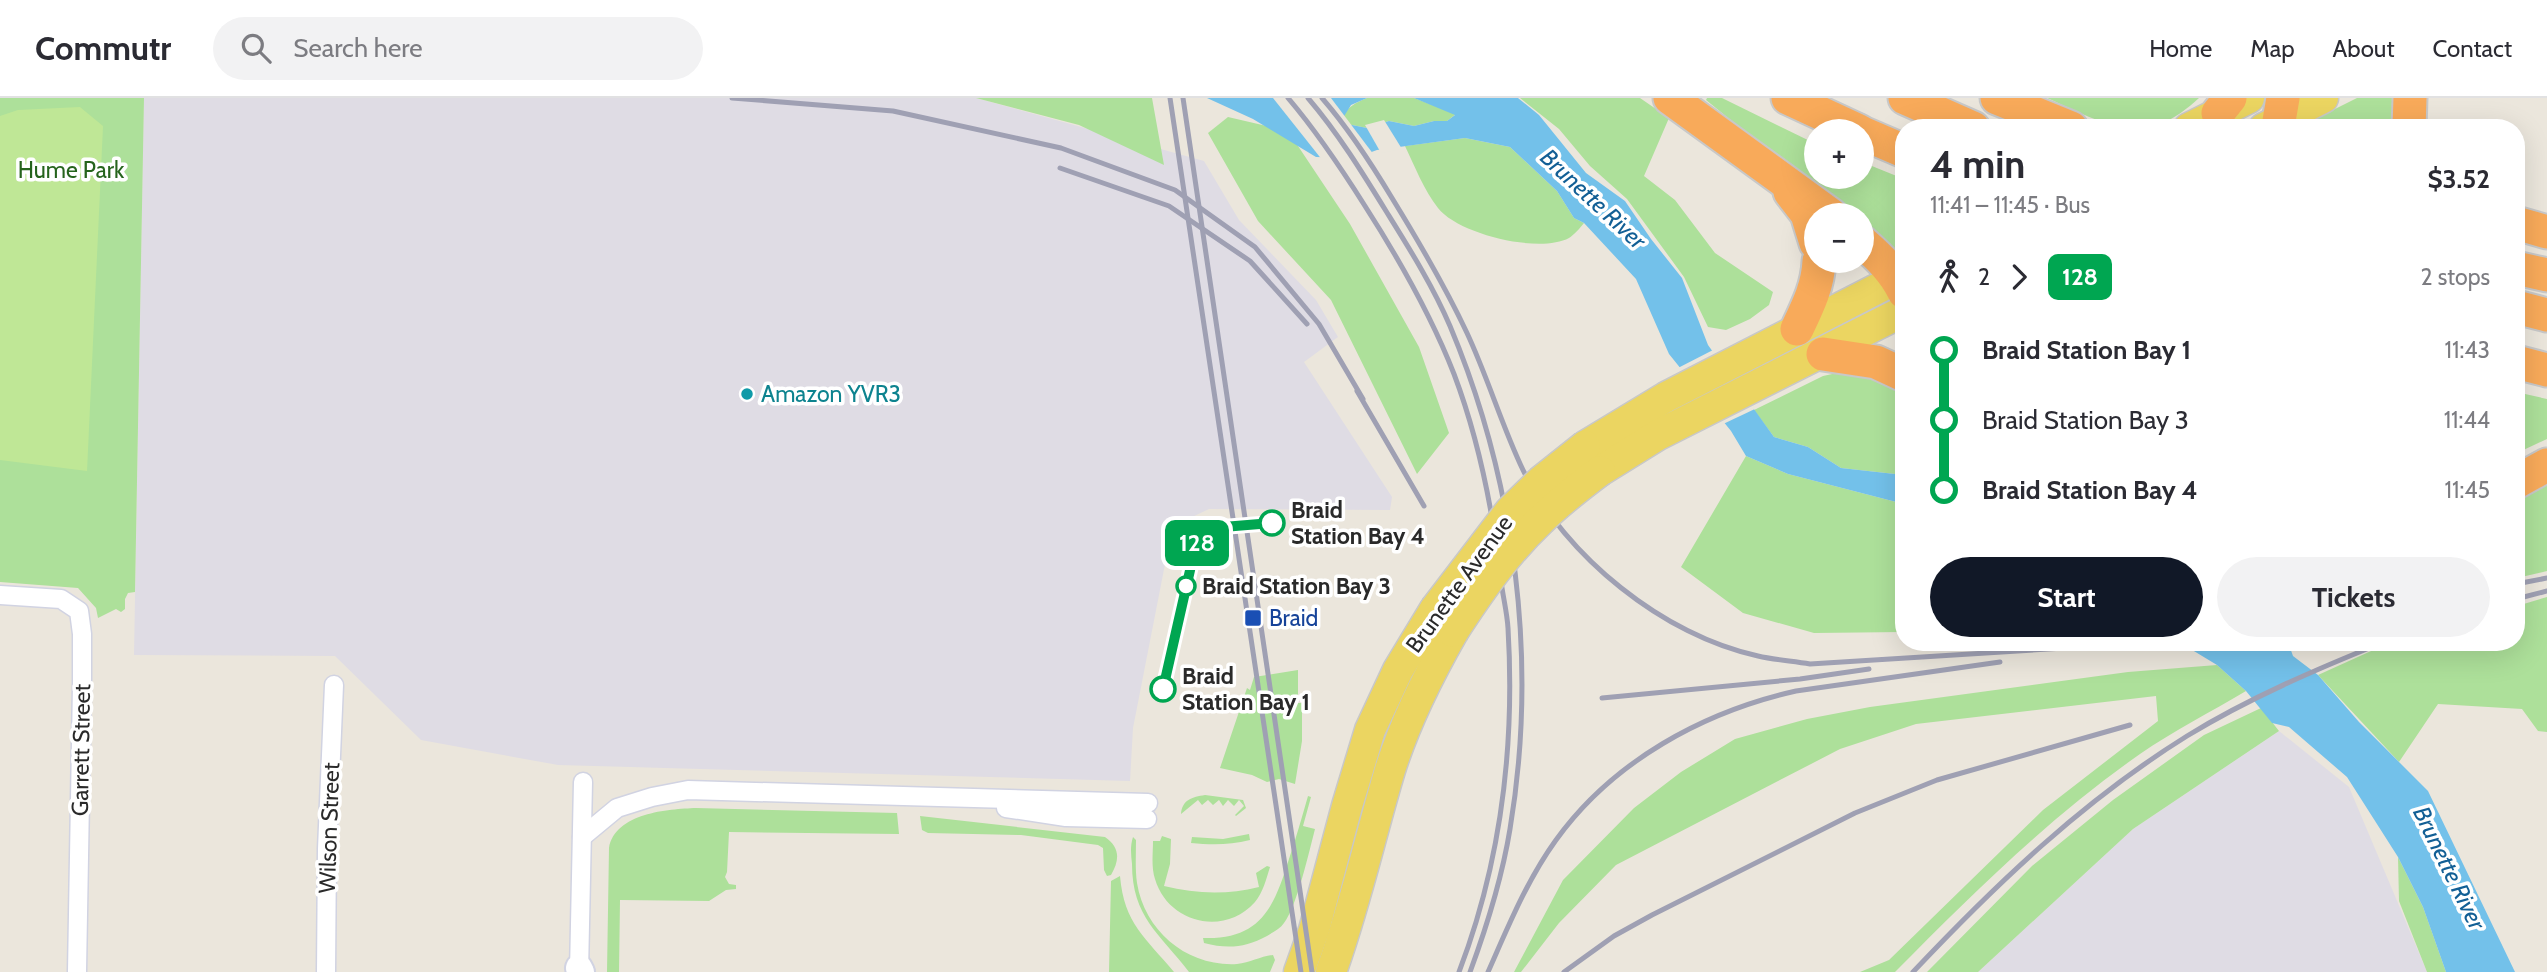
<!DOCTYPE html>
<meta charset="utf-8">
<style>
:root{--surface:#fff;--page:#f2f2f3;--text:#2b2b33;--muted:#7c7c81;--line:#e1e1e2;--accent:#111827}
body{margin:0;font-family:Cabin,sans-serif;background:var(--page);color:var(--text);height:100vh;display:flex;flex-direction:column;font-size:26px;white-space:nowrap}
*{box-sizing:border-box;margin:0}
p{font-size:23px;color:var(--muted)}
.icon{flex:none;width:38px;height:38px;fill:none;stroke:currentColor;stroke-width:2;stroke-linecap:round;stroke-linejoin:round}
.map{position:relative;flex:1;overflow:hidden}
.sheet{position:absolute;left:1895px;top:21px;width:630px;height:532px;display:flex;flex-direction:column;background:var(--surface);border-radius:28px;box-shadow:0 7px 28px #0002}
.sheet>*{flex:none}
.badge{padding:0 14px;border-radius:10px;font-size:24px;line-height:46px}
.fabs{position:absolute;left:1804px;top:21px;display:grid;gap:14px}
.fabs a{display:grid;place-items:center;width:70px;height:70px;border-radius:50%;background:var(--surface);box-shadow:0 7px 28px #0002;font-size:35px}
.map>.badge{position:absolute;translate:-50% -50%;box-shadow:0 0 0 4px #fff}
.legs{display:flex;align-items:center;gap:10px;height:77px;padding:0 35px;font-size:23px}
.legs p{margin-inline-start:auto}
.summary{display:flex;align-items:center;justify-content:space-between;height:119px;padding:0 35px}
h1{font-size:38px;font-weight:800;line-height:52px}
.primary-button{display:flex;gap:14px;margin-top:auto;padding:14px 35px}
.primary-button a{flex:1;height:80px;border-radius:42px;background:var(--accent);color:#fff;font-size:28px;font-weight:800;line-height:80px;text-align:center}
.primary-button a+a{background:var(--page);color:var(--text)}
ul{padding:0 35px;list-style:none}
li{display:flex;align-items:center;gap:24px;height:70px;font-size:26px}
li i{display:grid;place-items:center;width:10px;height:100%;margin:0 9px;background:currentColor}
li i::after{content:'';width:18px;height:18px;margin:-9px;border:5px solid;border-radius:50%;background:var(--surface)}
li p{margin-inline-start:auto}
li:first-child i{background:linear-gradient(#0000 50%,currentColor 0)}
li:last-child i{background:linear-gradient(currentColor 50%,#0000 0)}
header{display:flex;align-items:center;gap:42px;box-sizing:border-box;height:98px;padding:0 35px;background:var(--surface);border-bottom:2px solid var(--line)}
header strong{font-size:33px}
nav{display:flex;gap:38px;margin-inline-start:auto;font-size:24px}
.search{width:490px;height:63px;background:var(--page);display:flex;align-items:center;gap:18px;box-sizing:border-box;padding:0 24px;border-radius:38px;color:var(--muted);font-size:26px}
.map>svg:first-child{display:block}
.industrial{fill:#dfdce4}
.green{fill:#ade09a}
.pitch{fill:#bfe796}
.water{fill:#73c1ea}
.pier{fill:#ebe6dc}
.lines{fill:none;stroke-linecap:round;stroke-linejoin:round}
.minor-casing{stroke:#d1d3e2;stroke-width:21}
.secondary-casing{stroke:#d1d3e2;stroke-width:30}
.primary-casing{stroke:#c8c8c8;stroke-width:33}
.motorway-casing{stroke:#c8c8c8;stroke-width:37}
.minor{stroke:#fff;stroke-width:18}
.secondary{stroke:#fff;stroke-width:26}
.primary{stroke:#ebd561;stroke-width:30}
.motorway{stroke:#f8aa5a;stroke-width:33}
.rail{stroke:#9fa0b3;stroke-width:5}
.primary-bridge-casing{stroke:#c8c8c8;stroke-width:33;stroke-linecap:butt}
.primary-bridge{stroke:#ebd561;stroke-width:30}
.line-1-casing{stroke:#fff;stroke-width:16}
.line-1{stroke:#00a651;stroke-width:10}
.culture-dot{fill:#0f9aa8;stroke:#fff;stroke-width:2.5}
.stop-1-dot{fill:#fff;stroke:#00a651;stroke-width:3.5}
.transit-dot{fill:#1a4fb4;stroke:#fff;stroke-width:2.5}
.labels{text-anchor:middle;stroke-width:7;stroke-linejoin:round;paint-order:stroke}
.park-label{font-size:23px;fill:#26641d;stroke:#fff}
.culture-label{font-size:23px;fill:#0d838f;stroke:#fff;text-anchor:start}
.stop-label{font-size:23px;font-weight:bold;fill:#2a2a2a;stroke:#fff;text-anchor:start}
.street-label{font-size:23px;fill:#2a2a2a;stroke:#fff}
.transit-label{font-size:23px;fill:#164399;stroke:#fff;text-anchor:start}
.water-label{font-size:24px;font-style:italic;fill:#125f95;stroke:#fff}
</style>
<header>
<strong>Commutr</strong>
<div class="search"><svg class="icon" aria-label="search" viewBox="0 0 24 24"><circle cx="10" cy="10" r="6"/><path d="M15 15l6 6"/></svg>Search here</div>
<nav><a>Home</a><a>Map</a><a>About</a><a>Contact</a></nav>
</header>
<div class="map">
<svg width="2547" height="874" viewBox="0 0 2547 874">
<rect width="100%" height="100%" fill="#ebe6dc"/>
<g class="industrial">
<polygon points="144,0 976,0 1204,63 1239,122 1316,202 1338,239 1304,264 1392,399 1390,412 1209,411 1190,420 1174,435 1167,456 1133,630 1130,683 558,667 421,642 335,558 134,557"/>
<polygon points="2279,633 2349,689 2427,874 1978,874 2133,731"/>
</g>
<g class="green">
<polygon points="0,0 144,0 135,494 128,495 125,501 125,511 121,514 116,511 98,520 96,510 78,490 0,484"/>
<polygon points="976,0 1152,0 1164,67 1079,27"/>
<path d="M 1367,0 L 1414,0 L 1456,16 L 1447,23 L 1434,23 L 1414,28 L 1389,23 L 1367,30 L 1347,26 L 1343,20 C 1347,8 1356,5 1367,0 Z"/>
<polygon points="1520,0 1640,0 1669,20 1644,78 1675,102 1715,155 1773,194 1769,207 1750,221 1726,232 1708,229 1684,179 1627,101 1590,68 1559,31"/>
<polygon points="1707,0 1722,0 1816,46 1816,79 1862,79 1862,64 1904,81 1904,159 1886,155 1862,122 1862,117 1857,117 1806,83 1706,2"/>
<path d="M 2047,0 L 2199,0 C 2142,53 2107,26 2047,0 Z"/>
<polygon points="2357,0 2395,0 2396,30 2297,30"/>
<polygon points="1228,19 1288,33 1350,126 1419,249 1449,335 1417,376 1331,202 1258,123 1208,35"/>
<path d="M 1465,40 L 1510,49 L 1557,93 L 1574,120 L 1584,125 C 1580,130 1574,137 1569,140 C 1539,156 1458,136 1438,110 C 1424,92 1415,69 1405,48 Z"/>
<polygon points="1846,273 1886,284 1904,295 1904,377 1841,370 1808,349 1774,339 1754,312 1823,278"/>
<polygon points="2516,294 2547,301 2547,341 2517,355"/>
<polygon points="1746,358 1788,376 1904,406 1904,534 1814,535 1743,515 1681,469"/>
<polygon points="2547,378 2547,473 2517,480 2516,395"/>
<polygon points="2547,499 2547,634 2538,633 2522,611 2438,606 2399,664 2318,577 2391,544 2516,544 2517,508"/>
<path d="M 2217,567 L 2246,593 C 2211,614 2173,633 2140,656 C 2050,719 1972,796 1895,874 L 1860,874 L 1889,862 L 2043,712 L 2158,623 L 2156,598 L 1916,626 L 1840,651 L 1616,767 L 1559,825 L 1521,874 L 1514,874 L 1563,782 L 1634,710 L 1681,674 L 1735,641 L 1807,621 L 1870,609 L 2128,574 Z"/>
<polygon points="1298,572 1298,605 1302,605 1302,643 1295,686 1279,681 1267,684 1252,677 1220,670 1247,590 1250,592 1254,579"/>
<polygon points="2261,610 2279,633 2133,731 1978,874 1927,874 2032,768 2113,702 2204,637"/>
<path d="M 1205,697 L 1243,702 L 1246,710 L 1236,718 L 1235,717 L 1244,708 L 1239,702 L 1234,708 L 1228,702 L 1223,708 L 1219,702 L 1213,707 L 1208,702 L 1202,707 L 1198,702 L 1181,716 C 1182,702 1192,699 1205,697 Z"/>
<path d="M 1308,698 L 1311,699 L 1303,728 L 1315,731 C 1309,754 1297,808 1284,825 C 1280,831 1273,834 1267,838 C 1245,850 1227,851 1204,845 L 1203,840 C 1261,842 1274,809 1289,761 C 1296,740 1302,719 1308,698 Z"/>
<path d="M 696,710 L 897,715 L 899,736 L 729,734 L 727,774 L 725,779 L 729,786 L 736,787 L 736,791 L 726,792 L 709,803 L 620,802 L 619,874 L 607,874 L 609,750 C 615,715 668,711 696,710 Z"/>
<path d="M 920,718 L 1105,739 C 1120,749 1120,762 1111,777 L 1107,778 L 1104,772 L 1103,750 L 1098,747 L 1021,737 L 928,735 L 922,732 Z"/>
<path d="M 1249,736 L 1250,742 C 1230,747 1212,747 1191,745 L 1192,739 L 1223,741 Z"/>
<path d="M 1162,738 L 1171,741 L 1170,766 L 1164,788 C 1196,796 1227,797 1259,789 L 1256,775 L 1267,768 L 1270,769 C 1266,782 1263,794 1255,804 C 1224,839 1168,825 1155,781 C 1151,769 1153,755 1153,743 L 1160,743 Z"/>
<path d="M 1133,739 L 1136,742 C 1136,756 1135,771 1137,785 C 1145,834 1188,869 1237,866 C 1250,865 1261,858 1273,857 L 1275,862 L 1270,874 L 1189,874 C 1160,836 1132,819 1132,766 C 1131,757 1130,748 1133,739 Z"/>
<polygon points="2398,759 2423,809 2446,874 2427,874 2399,803"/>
<path d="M 1120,778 C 1124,826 1146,840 1174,874 L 1109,874 L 1111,783 Z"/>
</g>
<polygon class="pitch" points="80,9 103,28 87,373 0,362 0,18 18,12"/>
<g class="water">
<polygon points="1207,0 1367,0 1351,7 1343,20 1347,26 1367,30 1389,23 1414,28 1434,23 1447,23 1455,17 1414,0 1518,0 1539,17 1586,75 1625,103 1651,141 1682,180 1708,247 1774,339 1808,349 1841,370 1904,377 1904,406 1788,376 1746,358 1731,333 1669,256 1636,181 1584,125 1574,120 1557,93 1510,49 1465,40 1377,52 1355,60 1316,59 1253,21"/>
<polygon points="2179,544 2288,544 2293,558 2318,577 2359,624 2428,693 2515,874 2446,874 2423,809 2398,759 2347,679 2289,629 2272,625 2246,593 2217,567"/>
</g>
<g class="pier">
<polygon points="1273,0 1331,0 1374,57 1355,64 1323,63"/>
<polygon points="1384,22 1402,51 1381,55 1365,27"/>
<polygon points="1715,251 1757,310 1721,327 1676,271"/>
</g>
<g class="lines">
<defs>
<g id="minor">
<polyline points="0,497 61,501 79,513 82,536 82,586 77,874"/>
<polyline points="1006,710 1066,719 1147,721"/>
<polyline points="582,739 617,710 652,699 688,692 1148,705"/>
<polyline points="326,874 327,751 334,587"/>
<polyline points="579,874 583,684"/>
</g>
<polyline id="secondary" points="579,870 581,874"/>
<g id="primary">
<polyline points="2189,30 2249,0"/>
<polyline points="2264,30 2323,0"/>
<polyline points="1585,348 1666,299 1904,177"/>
<polyline points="1600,373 1658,337 1904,213"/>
<polyline points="1299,874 1314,832 1347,708 1370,632 1398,572 1435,511"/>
<path d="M 1331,874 C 1355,808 1370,739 1390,672 C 1405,624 1428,578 1453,534"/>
</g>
<g id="motorway">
<polyline points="1670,0 1831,117"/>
<polyline points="1788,0 1859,33"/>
<polyline points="1905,0 1973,30"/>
<polyline points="1997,0 2071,30"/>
<polyline points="2218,15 2230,0"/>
<polyline points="2279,23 2283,0"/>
<polyline points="2409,30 2410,0"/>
<polyline points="1862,35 1904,53"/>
<polyline points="1790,94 1807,116 1816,145"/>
<polyline points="2516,125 2547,134"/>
<path d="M 1862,144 C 1879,159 1894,173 1904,194"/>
<polyline points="2516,170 2547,177"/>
<polyline points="2516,209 2547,217"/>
<path d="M 1797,231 C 1808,208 1818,188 1819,163"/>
<polyline points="1823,256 1876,264 1904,277"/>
<polyline points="2516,264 2547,272"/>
<polyline points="2516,384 2547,367"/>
</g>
</defs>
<use href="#minor" class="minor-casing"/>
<use href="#secondary" class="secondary-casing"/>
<use href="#primary" class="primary-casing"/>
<use href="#motorway" class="motorway-casing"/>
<use href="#minor" class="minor"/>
<use href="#secondary" class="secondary"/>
<use href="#primary" class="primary"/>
<use href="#motorway" class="motorway"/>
<g class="rail">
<polyline points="732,0 893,13 1061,50 1175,92 1255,149 1319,226 1363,301"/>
<polyline points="1170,0 1301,874"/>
<polyline points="1183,0 1312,874"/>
<path d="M 1288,0 C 1317,34 1341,70 1365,108 C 1399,161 1431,217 1454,276 C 1479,342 1493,413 1501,483 C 1503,499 1507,514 1508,530 C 1515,647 1501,764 1459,874"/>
<path d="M 1308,0 C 1338,35 1362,74 1386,113 C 1409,150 1433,188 1450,228 C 1516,385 1538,564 1510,731 C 1502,780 1487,828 1470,874"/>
<path d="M 1322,0 C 1349,31 1371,65 1392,100 C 1419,144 1445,188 1467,235 C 1488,280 1502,328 1523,372 C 1565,458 1664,538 1758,558 C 1775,562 1793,563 1810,566 L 2160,544"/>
<polyline points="1060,70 1169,108 1250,163 1307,226"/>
<polyline points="1357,293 1424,408"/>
<polyline points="2516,486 2547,480"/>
<polyline points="2516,501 2547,493"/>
<polyline points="1602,600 1800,581 1869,571"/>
<path d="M 1488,874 C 1508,829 1527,782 1556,742 C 1613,663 1703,614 1796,593 L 2000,564"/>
<polyline points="1564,874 1614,838 1652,817 1855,715 1937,682 2130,627"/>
<path d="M 1913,874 C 1996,786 2084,702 2187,638 C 2249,600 2317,571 2384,544"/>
</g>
<defs>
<g id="primary-bridge">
<polyline points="1435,511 1510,413 1541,383 1585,348"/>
<path d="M 1453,534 C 1479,494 1506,455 1541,422 C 1559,404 1580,388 1600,373"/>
</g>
</defs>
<use href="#primary-bridge" class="primary-bridge-casing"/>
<use href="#primary-bridge" class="primary-bridge"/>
</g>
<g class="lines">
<defs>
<polyline id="line-1" points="1163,591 1196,446 1211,430 1272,425"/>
</defs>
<use href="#line-1" class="line-1-casing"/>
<use href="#line-1" class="line-1"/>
</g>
<circle class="culture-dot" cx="747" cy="296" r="7"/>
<g class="stop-1-dot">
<circle cx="1272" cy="425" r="12"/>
<circle cx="1186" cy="488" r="9"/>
<circle cx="1163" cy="591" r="12"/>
</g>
<rect class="transit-dot" x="1244" y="511" width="18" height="18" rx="3.5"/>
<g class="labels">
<g class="park-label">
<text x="71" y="80">Hume Park</text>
</g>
<g class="culture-label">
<text x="761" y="304">Amazon YVR3</text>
</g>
<g class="stop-label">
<text x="1291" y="420">Braid<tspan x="1291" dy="26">Station Bay 4</tspan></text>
<text x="1202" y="496">Braid Station Bay 3</text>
<text x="1182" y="586">Braid<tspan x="1182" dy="26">Station Bay 1</tspan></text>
</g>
<g class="street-label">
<text transform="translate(1459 486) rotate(-54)" y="8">Brunette Avenue</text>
<text transform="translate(81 652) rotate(-89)" y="8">Garrett Street</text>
<text transform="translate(329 730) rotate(-88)" y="8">Wilson Street</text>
</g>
<g class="transit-label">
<text x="1269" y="528">Braid</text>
</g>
<g class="water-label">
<text transform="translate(1593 101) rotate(43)" y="8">Brunette River</text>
<text transform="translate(2449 770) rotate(64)" y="8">Brunette River</text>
</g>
</g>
</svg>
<div class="fabs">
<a>+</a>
<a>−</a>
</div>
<b class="badge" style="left:1197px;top:445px;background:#00a651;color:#fff">128</b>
<section class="sheet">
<div class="summary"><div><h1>4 min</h1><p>11:41 – 11:45 · Bus</p></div><b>$3.52</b></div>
<div class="legs"><svg class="icon" aria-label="walk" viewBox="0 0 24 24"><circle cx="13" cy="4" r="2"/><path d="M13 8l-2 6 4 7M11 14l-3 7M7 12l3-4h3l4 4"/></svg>2<svg class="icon" aria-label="forward" viewBox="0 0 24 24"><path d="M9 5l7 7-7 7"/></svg><b class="badge" style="background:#00a651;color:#fff">128</b><p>2 stops</p></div>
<ul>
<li><i style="color:#00a651"></i><b>Braid Station Bay 1</b><p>11:43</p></li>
<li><i style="color:#00a651"></i><span>Braid Station Bay 3</span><p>11:44</p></li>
<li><i style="color:#00a651"></i><b>Braid Station Bay 4</b><p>11:45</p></li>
</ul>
<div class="primary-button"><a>Start</a><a>Tickets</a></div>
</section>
</div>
